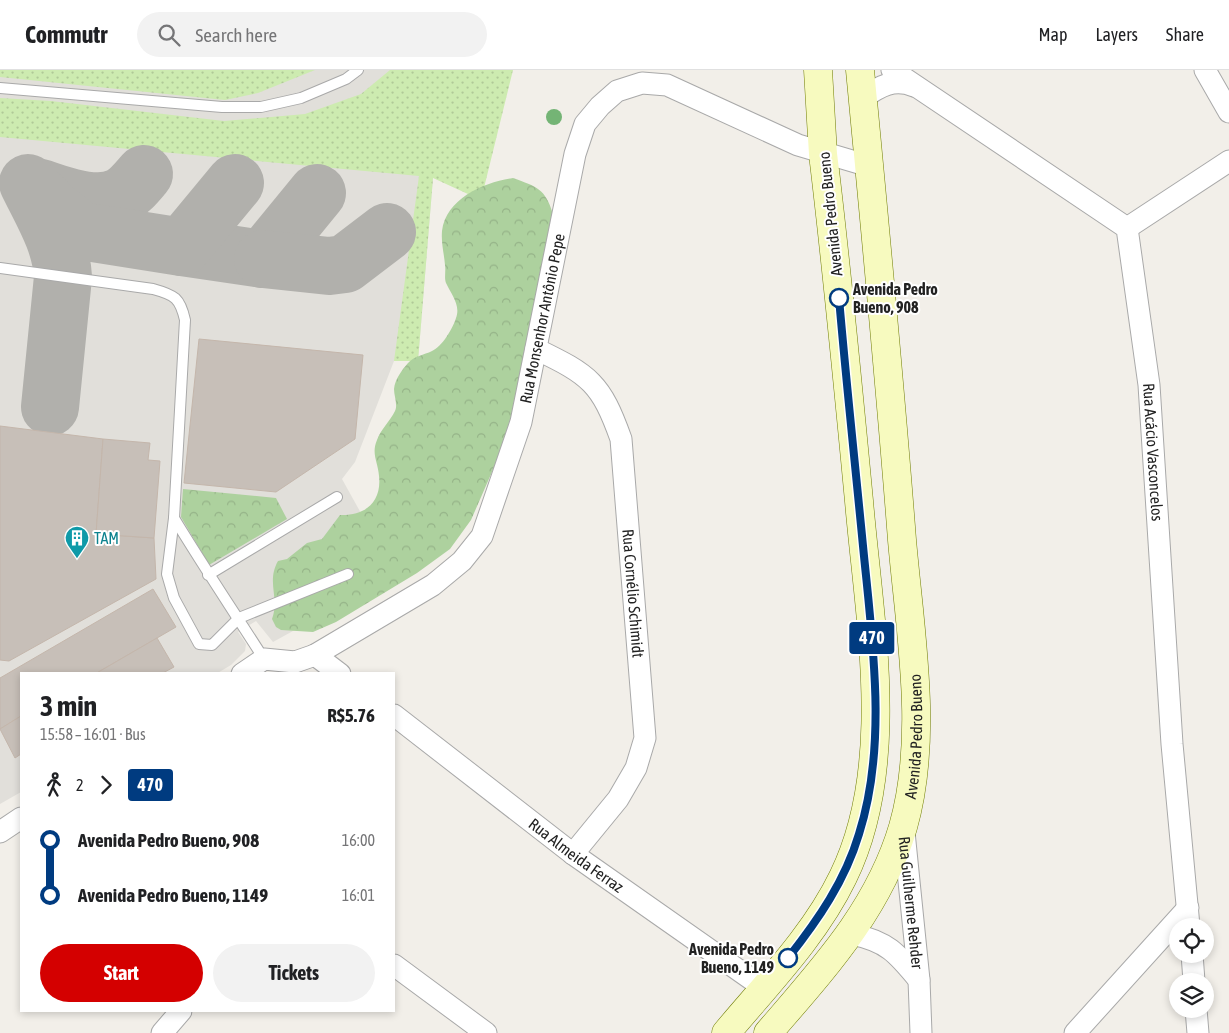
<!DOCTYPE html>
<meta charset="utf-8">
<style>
:root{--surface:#fff;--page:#f2f2f2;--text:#202124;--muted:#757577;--line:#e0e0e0;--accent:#d40000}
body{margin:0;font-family:"Asap Condensed",sans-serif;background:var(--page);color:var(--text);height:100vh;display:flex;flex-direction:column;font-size:19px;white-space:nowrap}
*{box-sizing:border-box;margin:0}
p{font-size:16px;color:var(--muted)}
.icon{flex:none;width:28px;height:28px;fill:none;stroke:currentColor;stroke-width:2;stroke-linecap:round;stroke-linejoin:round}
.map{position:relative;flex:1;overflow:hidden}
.details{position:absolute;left:20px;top:602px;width:375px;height:340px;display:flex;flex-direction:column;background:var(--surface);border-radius:0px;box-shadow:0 2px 8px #0003}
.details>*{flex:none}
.badge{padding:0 10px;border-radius:4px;font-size:18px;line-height:32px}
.fabs{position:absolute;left:1169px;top:848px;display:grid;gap:10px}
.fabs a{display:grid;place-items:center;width:45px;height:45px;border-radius:50%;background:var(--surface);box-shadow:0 2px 8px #0003;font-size:25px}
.map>.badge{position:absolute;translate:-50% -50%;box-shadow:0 0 0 2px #fff}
.legs{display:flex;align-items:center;gap:8px;height:55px;padding:0 20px;font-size:16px}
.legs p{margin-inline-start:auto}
.headline{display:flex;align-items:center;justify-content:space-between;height:85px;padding:0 20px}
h1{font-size:28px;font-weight:700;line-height:38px}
.button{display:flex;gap:10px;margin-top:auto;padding:10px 20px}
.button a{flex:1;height:58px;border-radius:30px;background:var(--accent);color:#fff;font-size:20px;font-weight:700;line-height:58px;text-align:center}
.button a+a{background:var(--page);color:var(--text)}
ul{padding:0 20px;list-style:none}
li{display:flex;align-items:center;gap:18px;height:55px;font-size:19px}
li i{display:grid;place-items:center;width:8px;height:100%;margin:0 6px;background:currentColor}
li i::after{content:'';width:12px;height:12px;margin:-6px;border:4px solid;border-radius:50%;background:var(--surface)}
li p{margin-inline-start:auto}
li:first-child i{background:linear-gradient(#0000 50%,currentColor 0)}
li:last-child i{background:linear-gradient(currentColor 50%,#0000 0)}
header{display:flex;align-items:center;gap:30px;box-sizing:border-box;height:70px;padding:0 25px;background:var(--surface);border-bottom:1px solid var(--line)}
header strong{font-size:24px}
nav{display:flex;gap:28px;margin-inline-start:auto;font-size:18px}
.search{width:350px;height:45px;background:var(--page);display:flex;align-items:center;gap:12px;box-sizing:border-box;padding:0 18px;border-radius:28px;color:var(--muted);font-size:19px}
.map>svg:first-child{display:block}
.airport{fill:#e1dfda}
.grass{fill:url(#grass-dots)}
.forest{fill:url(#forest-crowns)}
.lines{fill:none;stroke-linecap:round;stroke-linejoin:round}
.taxiway{stroke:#b1b0ac;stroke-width:58}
.building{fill:#c7bfb8;stroke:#c4b6ab}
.lane-casing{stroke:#a9a9a9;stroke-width:12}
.street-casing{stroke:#a9a9a9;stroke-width:23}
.secondary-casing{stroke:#707d05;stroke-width:29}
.lane{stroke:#fff;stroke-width:10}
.street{stroke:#fff;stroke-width:21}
.secondary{stroke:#f7fabf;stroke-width:28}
.tree{fill:#74b475}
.line-1-casing{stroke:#fff;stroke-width:11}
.line-1{stroke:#003b80;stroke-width:8}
.stop-1-dot{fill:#fff;stroke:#003b80;stroke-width:2.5}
.labels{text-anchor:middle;stroke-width:4;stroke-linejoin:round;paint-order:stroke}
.street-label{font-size:16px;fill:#222;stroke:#fff}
.stop-label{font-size:16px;font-weight:bold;fill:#222;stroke:#fff;text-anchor:start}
.culture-label{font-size:16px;fill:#0d838f;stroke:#fff;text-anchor:start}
</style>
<header>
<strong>Commutr</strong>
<div class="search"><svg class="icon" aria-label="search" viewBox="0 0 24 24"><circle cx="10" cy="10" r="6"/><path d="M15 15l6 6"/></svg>Search here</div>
<nav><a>Map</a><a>Layers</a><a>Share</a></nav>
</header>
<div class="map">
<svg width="1229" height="963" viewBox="0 0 1229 963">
<defs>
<pattern id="grass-dots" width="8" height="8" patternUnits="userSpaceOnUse" patternTransform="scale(1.25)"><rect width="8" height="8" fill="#cdebb0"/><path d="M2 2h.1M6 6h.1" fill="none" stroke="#b0c997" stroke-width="1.8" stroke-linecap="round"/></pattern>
<pattern id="forest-crowns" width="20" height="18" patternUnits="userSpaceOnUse" patternTransform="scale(1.25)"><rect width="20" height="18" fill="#add19e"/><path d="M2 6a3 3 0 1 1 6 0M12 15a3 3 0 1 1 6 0" fill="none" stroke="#95b388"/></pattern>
</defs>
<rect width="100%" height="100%" fill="#f2efe9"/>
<polygon class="airport" points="0,0 513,0 433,108 418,291 394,291 355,392 342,409 362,445 402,501 273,572 256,551 238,562 246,574 245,581 231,595 216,604 21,604 21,722 0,734"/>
<g class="grass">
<polygon points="0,0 315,0 258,23 225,30 0,7"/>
<polygon points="390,0 513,0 481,130 433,108 418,291 394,291 419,106 0,67 0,28 51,31 224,51 305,44 361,24"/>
</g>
<g class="forest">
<path d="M 513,108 C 537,117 545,118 553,144 L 513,354 L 471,450 L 450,479 L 417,503 L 336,552 L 313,562 L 281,560 L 276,557 L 272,549 C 280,528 266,512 278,491 L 287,489 L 307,473 L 322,469 L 340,445 C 365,446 382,432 379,406 C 378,392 371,384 377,370 C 381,359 390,351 395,341 C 398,335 394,326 394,319 C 395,309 402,300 408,293 C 414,286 424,285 432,281 C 442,277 453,258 456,248 C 461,235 451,224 446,213 C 444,208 446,201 445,195 C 444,183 441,173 442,161 C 446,128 485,112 513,108 Z"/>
<polygon points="183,419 276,428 287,449 209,495 181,447"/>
</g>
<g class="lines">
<g class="taxiway">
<path d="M 41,118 C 63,126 99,138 121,126 C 130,121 137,112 144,104"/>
<polyline points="182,177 263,189 317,123"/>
<polyline points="263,189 329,196 345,194 387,162"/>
<path d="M 50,337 L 63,207 C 61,172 43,144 28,113 L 53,139 L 81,161 L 182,177 L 235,113"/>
</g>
</g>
<g class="building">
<polygon points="199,269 363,285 355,369 276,422 184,413"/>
<polygon points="0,356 103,369 96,464 154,468 156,509 9,591 0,590"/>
<polygon points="103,369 150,373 148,390 160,391 154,468 96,464"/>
<polygon points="153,519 176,557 95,604 21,604 21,646 0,659 0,608"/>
<polygon points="157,568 174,597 161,604 95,604"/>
<polygon points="21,646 21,684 15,688 0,659"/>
</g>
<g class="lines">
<defs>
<g id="lane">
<polyline points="0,18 222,37 261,37 301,28 346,9 358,0"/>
<path d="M 0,198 L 153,219 C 175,225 180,228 185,250 L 174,448 L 167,504 L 174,528 L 199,574 L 212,575 L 239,548 L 348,504"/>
<path d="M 174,448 C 203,496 234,542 264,589"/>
<polyline points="208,505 337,427"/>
</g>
<g id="street">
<path id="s1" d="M 892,0 L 1127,158 L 1149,315 L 1172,674 L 1189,856"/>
<polyline points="1205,0 1229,42"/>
<path d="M 863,28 C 880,16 894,8 914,16"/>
<polyline points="1127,158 1229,91"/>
<path id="s2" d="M 536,279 C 590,305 601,313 621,369 L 645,668 L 636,698 L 618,729 L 573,784"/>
<polyline points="315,585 340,604"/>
<path id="s3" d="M 242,604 L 264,589 L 295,592 L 315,585 L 433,515 L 462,491 L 482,466 L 521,352 L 575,84 L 585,54 L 600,36 L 617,21 L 642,13 L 667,15 L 798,75 L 869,96"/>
<path id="s4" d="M 394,645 L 573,784 L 764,918"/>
<polyline points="0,762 21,748"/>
<path id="s5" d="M 904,762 L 919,910 L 921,963"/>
<path d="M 851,864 C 887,871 897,883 919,910"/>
<polyline points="1192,884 1194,911"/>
<polyline points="394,895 486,963"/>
<polyline points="1196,939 1198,963"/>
<polyline points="162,963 181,941"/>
<polyline points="1075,963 1188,838"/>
</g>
<g id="secondary">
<path d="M 726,963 C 767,914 815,865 843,807 C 898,695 869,549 859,431 C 848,315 837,199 823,84 L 818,0"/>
<path id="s6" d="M 768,963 C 823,899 879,839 903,757 C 929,666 910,562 902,470 C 890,313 875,156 860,0"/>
</g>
</defs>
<use href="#lane" class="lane-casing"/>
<use href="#street" class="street-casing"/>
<use href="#secondary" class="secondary-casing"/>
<use href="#lane" class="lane"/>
<use href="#street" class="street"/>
<use href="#secondary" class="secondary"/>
</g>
<circle class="tree" cx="554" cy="47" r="8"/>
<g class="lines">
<defs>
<path id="line-1" d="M 788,888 C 818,850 845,811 859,764 C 888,673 872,569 863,476 C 855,393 846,310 839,228"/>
</defs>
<use href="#line-1" class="line-1-casing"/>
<use href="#line-1" class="line-1"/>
</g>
<defs>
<symbol id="building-pin" viewBox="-11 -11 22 30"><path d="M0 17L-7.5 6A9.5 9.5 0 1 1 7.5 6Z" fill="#0f9aa8" stroke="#fff"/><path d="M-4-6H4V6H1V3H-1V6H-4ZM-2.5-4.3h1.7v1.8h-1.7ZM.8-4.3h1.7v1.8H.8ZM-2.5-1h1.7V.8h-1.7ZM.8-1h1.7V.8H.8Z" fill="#fff"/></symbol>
</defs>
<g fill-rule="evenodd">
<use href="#building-pin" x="63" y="454" width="28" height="38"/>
</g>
<g class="stop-1-dot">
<circle cx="839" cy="228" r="9"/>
<circle cx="788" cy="888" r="9"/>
</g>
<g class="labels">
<g class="street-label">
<text transform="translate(830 144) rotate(-96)" y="6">Avenida Pedro Bueno</text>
<text dy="6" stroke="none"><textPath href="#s3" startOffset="512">Rua Monsenhor Antônio Pepe</textPath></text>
<text dy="6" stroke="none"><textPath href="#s1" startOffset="509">Rua Acácio Vasconcelos</textPath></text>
<text dy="6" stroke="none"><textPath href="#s2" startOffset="284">Rua Cornélio Schimidt</textPath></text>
<text dy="6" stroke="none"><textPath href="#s6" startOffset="340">Avenida Pedro Bueno</textPath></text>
<text dy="6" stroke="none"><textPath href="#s4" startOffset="230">Rua Almeida Ferraz</textPath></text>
<text dy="6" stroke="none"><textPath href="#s5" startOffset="71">Rua Guilherme Rehder</textPath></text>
</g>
<g class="stop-label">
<text x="853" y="225">Avenida Pedro<tspan x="853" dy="18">Bueno, 908</tspan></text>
<text x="774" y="885" text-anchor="end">Avenida Pedro<tspan x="774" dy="18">Bueno, 1149</tspan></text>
</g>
<g class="culture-label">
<text x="94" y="474">TAM</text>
</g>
</g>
</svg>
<div class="fabs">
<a><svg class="icon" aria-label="locate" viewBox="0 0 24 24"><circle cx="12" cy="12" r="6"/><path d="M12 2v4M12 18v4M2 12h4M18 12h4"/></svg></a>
<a><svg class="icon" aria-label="layers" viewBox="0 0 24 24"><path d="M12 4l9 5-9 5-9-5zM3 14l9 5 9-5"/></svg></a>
</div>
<b class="badge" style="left:872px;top:568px;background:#003b80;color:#fff">470</b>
<section class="details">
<div class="headline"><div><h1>3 min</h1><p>15:58 – 16:01 · Bus</p></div><b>R$5.76</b></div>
<div class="legs"><svg class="icon" aria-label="walk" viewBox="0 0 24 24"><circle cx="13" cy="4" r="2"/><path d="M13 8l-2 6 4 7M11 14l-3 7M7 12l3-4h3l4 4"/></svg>2<svg class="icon" aria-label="forward" viewBox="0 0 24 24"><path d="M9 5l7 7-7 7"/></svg><b class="badge" style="background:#003b80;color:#fff">470</b></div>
<ul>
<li><i style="color:#003b80"></i><b>Avenida Pedro Bueno, 908</b><p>16:00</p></li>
<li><i style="color:#003b80"></i><b>Avenida Pedro Bueno, 1149</b><p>16:01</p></li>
</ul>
<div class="button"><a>Start</a><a>Tickets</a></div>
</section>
</div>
